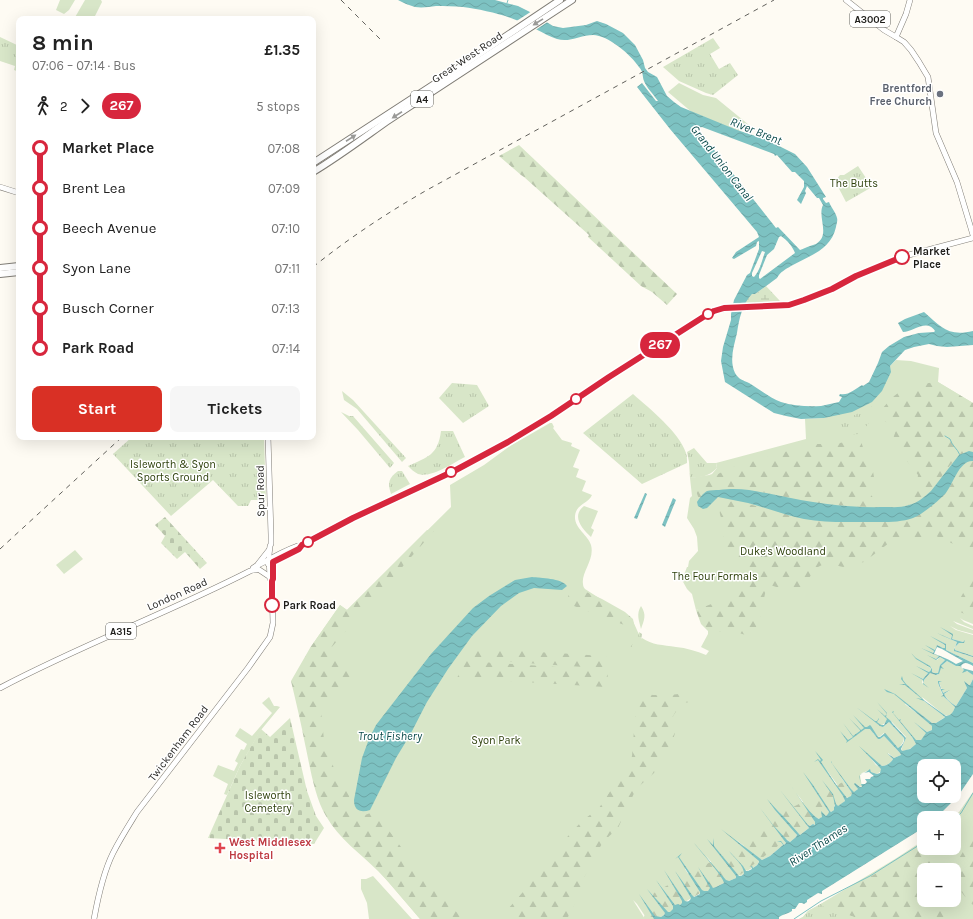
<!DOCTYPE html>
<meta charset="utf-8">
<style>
:root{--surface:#fff;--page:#f6f6f6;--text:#222;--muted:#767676;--accent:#d93025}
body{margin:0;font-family:Karla,sans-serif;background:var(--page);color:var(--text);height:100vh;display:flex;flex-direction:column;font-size:15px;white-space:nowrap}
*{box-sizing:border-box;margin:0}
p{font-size:13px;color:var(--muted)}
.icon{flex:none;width:22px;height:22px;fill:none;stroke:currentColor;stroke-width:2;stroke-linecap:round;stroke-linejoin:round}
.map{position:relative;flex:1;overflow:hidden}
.details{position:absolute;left:16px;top:16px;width:300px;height:424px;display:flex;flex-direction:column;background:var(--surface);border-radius:8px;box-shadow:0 4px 16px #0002}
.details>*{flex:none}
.badge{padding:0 8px;border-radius:13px;font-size:14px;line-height:26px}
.tools{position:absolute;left:917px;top:759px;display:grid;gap:8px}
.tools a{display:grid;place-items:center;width:44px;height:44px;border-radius:8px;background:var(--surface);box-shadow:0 4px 16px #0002;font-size:20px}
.map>.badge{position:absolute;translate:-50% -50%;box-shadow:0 0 0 2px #fff}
.legs{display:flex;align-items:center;gap:6px;height:44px;padding:0 16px;font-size:13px}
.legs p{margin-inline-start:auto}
.summary{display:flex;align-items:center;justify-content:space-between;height:68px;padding:0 16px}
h1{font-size:22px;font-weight:700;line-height:30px}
.action{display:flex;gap:8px;margin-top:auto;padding:8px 16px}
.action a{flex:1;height:46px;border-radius:8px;background:var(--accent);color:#fff;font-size:16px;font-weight:700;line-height:46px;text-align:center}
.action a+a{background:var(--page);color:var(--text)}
ul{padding:0 16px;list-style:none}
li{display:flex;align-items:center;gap:14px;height:40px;font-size:15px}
li i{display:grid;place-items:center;width:6px;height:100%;margin:0 5px;background:currentColor}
li i::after{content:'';width:10px;height:10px;margin:-5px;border:3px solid;border-radius:50%;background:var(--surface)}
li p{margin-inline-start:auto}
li:first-child i{background:linear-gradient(#0000 50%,currentColor 0)}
li:last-child i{background:linear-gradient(currentColor 50%,#0000 0)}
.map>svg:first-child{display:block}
.green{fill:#d8e6c8;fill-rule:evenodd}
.forest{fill:url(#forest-firs)}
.wetland{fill:url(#wetland-marsh)}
.cemetery{fill:url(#cemetery-stones)}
.park{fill:url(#park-tufts)}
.water{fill:url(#water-waves);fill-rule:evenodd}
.pier{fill:#fefbf3}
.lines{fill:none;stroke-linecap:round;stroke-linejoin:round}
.stream{stroke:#7dc2c2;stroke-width:1}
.major-casing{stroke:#807d76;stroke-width:6}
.highway-casing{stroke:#807d76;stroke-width:8}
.major{stroke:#fff;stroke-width:5}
.highway{stroke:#fff;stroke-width:6}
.rail{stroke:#62615c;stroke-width:1;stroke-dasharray:5 5;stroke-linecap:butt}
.oneway{fill:#9a9a98}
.line-1-casing{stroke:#fff;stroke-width:9}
.line-1{stroke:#d7263d;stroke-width:6}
.worship-dot{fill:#6b7280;stroke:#fff;stroke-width:1.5}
.stop-1-dot{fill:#fff;stroke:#d7263d;stroke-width:2}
.health-dot{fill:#e0444e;stroke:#fff;stroke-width:1.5}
.labels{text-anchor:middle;stroke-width:3;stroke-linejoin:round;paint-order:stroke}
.shield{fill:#fff;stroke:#62625f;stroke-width:1}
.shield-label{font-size:10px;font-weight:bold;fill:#1f1e1b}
.street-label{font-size:11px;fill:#1f1e1b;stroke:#fff}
.worship-label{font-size:11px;font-weight:bold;fill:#5b616d;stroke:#fff;text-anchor:end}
.park-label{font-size:11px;fill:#2e410c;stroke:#fff}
.stop-label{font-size:11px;font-weight:bold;fill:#1f1e1b;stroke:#fff;text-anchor:start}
.health-label{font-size:11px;font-weight:bold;fill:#be3a42;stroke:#fff;text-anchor:start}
.water-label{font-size:12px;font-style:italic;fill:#0b4b4b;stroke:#fff}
</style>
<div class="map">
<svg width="973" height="919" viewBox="0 0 973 919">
<defs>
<pattern id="forest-firs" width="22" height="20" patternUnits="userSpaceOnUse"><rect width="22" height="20" fill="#d8e6c8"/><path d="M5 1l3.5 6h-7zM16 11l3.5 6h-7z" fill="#b9c5ab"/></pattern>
<pattern id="wetland-marsh" width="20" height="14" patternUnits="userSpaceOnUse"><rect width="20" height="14" fill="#d8e6c8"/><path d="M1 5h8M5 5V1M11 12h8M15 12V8" fill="none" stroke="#b9c5ab"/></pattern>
<pattern id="cemetery-stones" width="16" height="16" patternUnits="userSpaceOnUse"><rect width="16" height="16" fill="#d8e6c8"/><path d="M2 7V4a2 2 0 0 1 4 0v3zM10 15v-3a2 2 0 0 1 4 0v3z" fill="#b9c5ab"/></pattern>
<pattern id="park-tufts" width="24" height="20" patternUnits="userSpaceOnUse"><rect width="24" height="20" fill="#d8e6c8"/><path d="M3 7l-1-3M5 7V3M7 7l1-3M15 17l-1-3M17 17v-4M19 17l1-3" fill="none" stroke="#b9c5ab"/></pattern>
<pattern id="water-waves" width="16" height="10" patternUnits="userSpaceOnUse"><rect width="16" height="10" fill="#7dc2c2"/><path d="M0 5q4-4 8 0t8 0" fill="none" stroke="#6ca6a6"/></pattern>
</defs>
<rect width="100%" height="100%" fill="#fefbf3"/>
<g class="green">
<polygon points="60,0 75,0 69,10 64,14 56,10"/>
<polygon points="85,0 101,0 102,2 95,16 83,19 74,19"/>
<polygon points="679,83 703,95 716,98 749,125 740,132 694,114 668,92"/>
<path d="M 896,360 L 911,361 L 939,368 L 938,382 L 973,403 L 973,624 L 963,620 L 960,618 L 964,622 L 973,626 L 973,629 L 953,621 L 957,624 L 973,630 L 973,634 L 958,630 L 950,626 L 956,630 L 973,635 L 973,656 L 955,650 L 955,647 L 959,643 L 964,643 L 964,641 L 963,642 L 952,639 L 952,635 L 951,639 L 941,635 L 957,642 L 954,649 L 956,652 L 958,652 L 973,657 L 973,663 L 946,650 L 946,644 L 939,641 L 945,645 L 945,648 L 943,648 L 937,645 L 935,650 L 933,649 L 934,651 L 933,653 L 931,653 L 939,656 L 936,659 L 934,658 L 937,660 L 940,657 L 945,660 L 940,665 L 938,673 L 934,673 L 932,672 L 932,668 L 925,665 L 931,668 L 931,670 L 929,672 L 925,670 L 928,673 L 923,679 L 919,677 L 923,680 L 922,682 L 923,684 L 924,680 L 930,673 L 938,675 L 941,666 L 947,661 L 956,666 L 960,666 C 963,671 969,671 973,675 L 973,679 L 970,685 L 969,685 L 965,682 L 967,688 L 956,706 L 950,702 L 944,695 L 944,694 L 949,691 L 943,693 L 939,682 L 938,683 L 943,696 L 955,707 C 953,714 950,718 943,714 L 922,697 L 924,701 L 945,717 L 936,723 L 932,723 L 906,703 L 905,704 L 906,705 L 927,721 L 932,726 L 932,730 L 927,732 L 915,723 L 927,733 L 921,740 L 915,740 L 895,715 L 912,737 L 916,744 C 912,748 907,751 902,751 C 901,747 905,742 906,737 L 890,720 L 882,725 L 883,727 L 889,722 L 904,738 L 903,742 L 899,748 L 897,747 L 884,733 L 879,737 L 877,736 L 874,732 L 873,733 L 879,739 L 880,739 L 884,736 L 885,737 L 900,753 L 901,755 L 894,758 L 888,753 L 888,754 L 893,759 C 891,763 886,766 882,766 L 869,756 L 876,765 L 881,768 L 881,771 L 877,774 L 871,772 L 870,770 L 862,773 L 860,775 L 862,787 L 859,786 L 856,784 L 858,789 L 855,792 L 853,792 L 844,780 L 841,777 L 852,793 L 852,795 L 849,798 L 846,797 L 826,769 L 843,796 L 845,801 L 838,807 L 835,804 L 834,810 L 831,812 L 830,811 L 811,783 L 829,812 L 829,814 L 826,816 L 822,813 L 822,817 L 819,819 C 810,815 804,802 797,794 L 815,822 L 815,825 L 813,824 L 810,826 L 808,825 L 791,804 L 809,828 L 800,835 L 783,816 L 776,809 L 797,835 L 796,837 L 790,842 L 778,832 L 786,843 L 784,845 L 781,842 L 783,845 L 770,856 L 762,860 L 735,839 L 759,861 L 758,864 L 753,868 L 751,867 L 752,868 L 747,871 L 743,866 L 744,874 L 740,876 L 729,865 L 737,877 L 736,878 L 729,881 L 728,881 L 706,856 L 712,865 L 700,888 L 686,868 L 685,869 L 700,892 L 673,906 L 673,911 L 670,913 L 666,911 L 651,893 L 664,911 L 665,913 L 664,915 L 661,917 L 655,916 L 645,904 L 654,917 L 647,919 L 637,904 L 633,900 L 645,919 L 420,919 L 330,814 L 310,648 L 340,605 L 347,610 L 451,507 L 450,485 L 484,465 L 510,446 L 550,423 L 552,423 L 554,427 L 553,428 L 562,440 L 572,443 L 571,446 L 580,450 L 573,467 L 579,469 L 576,477 L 586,481 L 582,491 L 592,495 C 588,504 576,504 575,516 C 574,528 588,535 591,545 C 595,560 581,572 583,584 C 583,586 584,588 585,589 L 632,619 L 641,639 L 642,638 C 652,645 663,645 676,647 C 686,648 697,651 706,655 L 709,651 L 701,647 L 708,634 L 708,631 L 714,631 L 699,609 L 696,610 L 692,594 L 687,589 L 682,580 L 687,567 L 688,567 L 689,561 L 698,551 L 697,537 L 694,529 L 687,518 L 690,498 L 692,496 L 690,478 L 709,475 L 712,474 L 717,468 L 716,463 L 806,439 L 805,419 L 824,418 L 890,366 Z"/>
<path d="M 584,506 L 598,511 L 591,528 L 594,530 L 591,537 C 582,529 571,516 584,506 Z"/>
<polygon points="75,550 83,559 64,574 56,565"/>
<path d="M 641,606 C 647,615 644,620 641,629 C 639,620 636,614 641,606 Z"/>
<polygon points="269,697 274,706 277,706 280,707 261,730 240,766 227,795 224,794 228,784 213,776 218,765 234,771 238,763 235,761 241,749 244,750 247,744 235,736 240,728 252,736 272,713 262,703"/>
<path d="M 973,792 L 973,919 L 799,919 L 803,917 L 808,911 L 819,905 L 895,859 L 924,840 L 924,848 L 954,848 L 954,818 L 952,818 L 959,812 ZM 924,870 L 954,870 L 954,900 L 924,900 Z"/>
<polygon points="373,876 412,919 369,919 367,903 361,889 361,879 366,879"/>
</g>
<g class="forest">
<polygon points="519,145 677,294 667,305 652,292 641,286 588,237 589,235 524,177 521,175 499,156"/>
<path d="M 938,382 L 973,403 L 973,452 C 956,449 942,479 931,490 C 925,498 917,502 908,506 L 916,491 L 918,475 L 892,442 L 896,430 L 877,415 C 884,407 892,396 901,391 C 913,385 926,383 938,382 Z"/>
<polygon points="860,438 866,457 872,466 874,477 870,490 871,495 877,503 872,504 869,507 820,504 792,499 753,490 736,488 707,491 699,499 696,491 716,475 730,468 811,444 836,444"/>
<path d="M 970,461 L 973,461 L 973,553 L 936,536 C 924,544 917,545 905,537 L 889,543 L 864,562 L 843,567 L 826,563 L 816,568 L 802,588 L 792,592 L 767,584 L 760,618 L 752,637 L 736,632 L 708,631 L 701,624 L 696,610 L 719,601 L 732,593 L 740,580 L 748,571 C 740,563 727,553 724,541 C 722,535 726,529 724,522 C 723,519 720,517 720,514 C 718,505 728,503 734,500 L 804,519 L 836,522 L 875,522 L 898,521 L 949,488 L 959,470 L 963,466 Z"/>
<path d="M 427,530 L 434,531 L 330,649 L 353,674 L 321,711 L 324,740 L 331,758 L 334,769 L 344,785 L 349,795 L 351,814 L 357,818 L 373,812 L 379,817 L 420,873 L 463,919 L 420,919 C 406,903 393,886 378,871 C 360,853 339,839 326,816 C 314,796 310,766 305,744 C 301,723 296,702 291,681 L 310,648 L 340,605 L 347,610 Z"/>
<polygon points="973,576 973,618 954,609"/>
<polygon points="576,587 581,587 584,591 602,599 625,612 633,619 635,629 574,606 568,596"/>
<polygon points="475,647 487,649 515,649 535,652 558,653 572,654 604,656 610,658 614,663 607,667 598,668 467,659 471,652"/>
<polygon points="466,661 601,670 608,672 608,675 605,687 457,678"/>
<polygon points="637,692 653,695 670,695 696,692 691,702 682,703 673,716 675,733 670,750 660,761 654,773 636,789 618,828 605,840 595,854 583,880 579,895 567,919 514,919 514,915 508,909 537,876 551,861 568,836 582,821 599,808 623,772 629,765 632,756"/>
<polygon points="843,782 844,782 852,793 799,830 741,874 716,887 708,891 704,891 655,919 643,919 654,893 698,868 745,846 773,817"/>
<path d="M 973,838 L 973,905 C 967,900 957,887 954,880 C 950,868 966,847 973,838 Z"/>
<polygon points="924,847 933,848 939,870 924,870 924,900 948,900 953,919 860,919 819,905"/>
</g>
<polygon class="wetland" points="766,286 780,301 744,304 747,299 752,294 755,294"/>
<g class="cemetery">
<polygon points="165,517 207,563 200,569 185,552 177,559 161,543 165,536 155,525"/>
<polygon points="290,718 307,791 316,816 324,828 314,844 208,838 240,766 261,729 270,737"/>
</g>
<g class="park">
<polygon points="0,37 19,46 19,72 14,70 15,66 0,61"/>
<polygon points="713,38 720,48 710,54 719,69 730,63 738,75 713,95 706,93 679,81 663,67"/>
<polygon points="858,166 872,187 846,202 835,181 840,175 844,175"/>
<polygon points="452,383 477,385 489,406 463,423 439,398"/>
<polygon points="342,391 353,400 406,458 402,462 357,409 344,400"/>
<path d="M 633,394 C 650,409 679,432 686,453 C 687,456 687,460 687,463 L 642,484 L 583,433 Z"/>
<polygon points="875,405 880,409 860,434 842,435 840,419 851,417"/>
<polygon points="341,412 349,416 353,416 394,463 390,468 358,430"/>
<path d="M 441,431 L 453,431 L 465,457 C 453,463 432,478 418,474 C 414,472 411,469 408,466 C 428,457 438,455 441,431 Z"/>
<polygon points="132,437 264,437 266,500 251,500 248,506 238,506 213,480 171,516 113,454"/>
<path d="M 694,448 L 707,463 L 716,463 L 717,468 C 708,477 702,477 690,478 L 689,462 L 687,452 Z"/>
<path d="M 398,471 L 402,471 L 410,484 L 391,494 C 387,482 389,478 398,471 Z"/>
<polygon points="639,632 642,634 640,650 635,651 627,654 626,652 638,638"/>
<polygon points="819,905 860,919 799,919 803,917 808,911"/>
</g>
<g class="water">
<path d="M 398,0 L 495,0 L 518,6 L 530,12 L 553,26 L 563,28 L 586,25 L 597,21 L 606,24 L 623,33 L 635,45 L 643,60 L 645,68 L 648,72 L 657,77 L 667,96 L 674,102 L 681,107 L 737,130 L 765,139 L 795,154 L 807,167 L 826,197 L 823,198 L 823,199 L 826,203 L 829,202 C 831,207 836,213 837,218 C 838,221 836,225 836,227 C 831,250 809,256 791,266 C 786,269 780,272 777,278 L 755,294 L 752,294 C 742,304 739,320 737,333 C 734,346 729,360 735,373 C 739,380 743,380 749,383 C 759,389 770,398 781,402 C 793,406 809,407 821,406 C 827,405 833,403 839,402 L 842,397 L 839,396 L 840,394 C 848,396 855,389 862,385 L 863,386 L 869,382 L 878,363 L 882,352 L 889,346 L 904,337 L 919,333 L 934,332 L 935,331 C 927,318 913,332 903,332 L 898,323 L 905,319 L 924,312 C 941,327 948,337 973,331 L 973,345 L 947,347 L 937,346 L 929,344 L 914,347 L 905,350 L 890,366 L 891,372 L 882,391 L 872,402 L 852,412 L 824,418 L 801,419 L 786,416 L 774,413 L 725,382 L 721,361 L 723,347 L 731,320 L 731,314 L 734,300 L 747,275 L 750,273 L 759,249 L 759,241 L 757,242 L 756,246 L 734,259 L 732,258 L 736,252 L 759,237 L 757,232 L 670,129 L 637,87 L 642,83 L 656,101 L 658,101 C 654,95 646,87 644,81 C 642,76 644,73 639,67 C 631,55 608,35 593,35 C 581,35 569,43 557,39 C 543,34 530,25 516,20 C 502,14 479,9 463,7 C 454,6 445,6 436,6 C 429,7 422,8 415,7 C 409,5 403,3 398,0 ZM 702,127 L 774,154 L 775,156 L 777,155 L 792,172 L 795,172 L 804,181 L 804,187 L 797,200 L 801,204 L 806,193 L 805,191 L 807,186 L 817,198 L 819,198 L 823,205 C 817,217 831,235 816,244 C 814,245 812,245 810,246 C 806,247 804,249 800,250 L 778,227 L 776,228 L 700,132 L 699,128 ZM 781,236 C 787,240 793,247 795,253 L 760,279 L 759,278 L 759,275 L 767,255 L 774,249 L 779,237 ZM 762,251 L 765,252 C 762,260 760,271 754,277 L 752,276 L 752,273 Z"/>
<path d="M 969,451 L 973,452 L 973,461 C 959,460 953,485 945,494 C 937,502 923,514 913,518 C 899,523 882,522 868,522 C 846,522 825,523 804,519 C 785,515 767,508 748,503 C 738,501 728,499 718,497 L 707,508 L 703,509 L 698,506 L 697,502 C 699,499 703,493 707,491 C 710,490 716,490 719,490 C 741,487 755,491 776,495 C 812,503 848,508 884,507 C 892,507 901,508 909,505 C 918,503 924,497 931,491 L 959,455 Z"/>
<polygon points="645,493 647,494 637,519 634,518"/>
<polygon points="673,498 676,500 665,527 662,525"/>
<path d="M 532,577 C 541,578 561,578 567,586 L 562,590 L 534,588 L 519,593 L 501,606 L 472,636 L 448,669 L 427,702 L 410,735 L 396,758 L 370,810 C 361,813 354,811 354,800 L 362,758 L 369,739 L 376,725 L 431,654 L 473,608 L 489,596 L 515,580 Z"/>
<polygon points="940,627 953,634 952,639 963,642 965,640 964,643 959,643 955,647 955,650 973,656 973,657 954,651 954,650 957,642 943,636 937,633 951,639 952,635"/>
<path d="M 930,636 L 946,644 L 946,650 L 973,663 L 973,666 C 968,663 964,661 961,666 L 962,668 L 973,671 L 973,675 L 967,671 L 962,673 L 964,670 L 960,666 L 956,666 L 947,661 L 941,666 L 944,669 L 941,668 L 939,674 L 936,675 L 930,673 L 924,680 L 923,683 L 929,688 L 923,684 L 923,680 L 911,673 L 923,679 L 928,673 L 916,666 L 929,672 L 931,670 L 931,668 L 916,659 L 911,653 L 916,658 L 930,666 L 932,669 L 932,672 L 934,673 L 938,673 L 940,665 L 945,660 L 940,657 L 936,660 L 927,655 L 936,659 L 939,656 L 933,654 L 921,648 L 933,653 L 934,651 L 925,645 L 935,650 L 937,645 L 943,648 L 945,648 L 945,645 ZM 937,647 L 942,649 L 963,661 L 956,664 C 950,660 941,656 934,654 Z"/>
<path d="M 902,676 L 903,680 L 906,684 L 925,701 L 946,716 C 952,715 953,712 955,707 L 943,696 L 941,697 L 943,695 L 938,683 L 938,681 L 942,681 L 939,682 L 941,689 L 945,689 L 942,690 L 943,693 L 950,690 L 944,694 C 946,699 951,703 956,706 L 967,688 L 964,681 L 969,685 L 970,685 L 973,679 L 973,774 L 958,796 L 936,818 L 924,818 L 924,827 L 923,828 L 822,891 L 822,894 L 818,893 L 807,900 L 807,902 L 804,904 L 802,903 L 799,903 L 795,909 L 792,909 L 792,911 C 788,914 783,914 779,917 L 779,919 L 654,919 L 639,894 L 655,916 L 661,917 L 664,915 L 665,913 L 647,889 L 668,912 L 670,912 L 673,909 L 673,906 L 656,880 L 675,905 L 678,904 L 680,905 L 682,903 L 682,901 L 664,870 L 685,901 C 688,902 690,901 691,898 L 675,871 L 692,895 L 694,897 L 700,894 L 700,892 L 678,857 L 675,859 L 682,853 L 679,857 L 702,890 L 704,891 L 708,891 L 710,888 L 698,867 L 713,888 L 716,887 L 724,883 C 723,876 700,851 694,843 L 726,880 L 729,881 L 736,878 L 736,876 L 707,839 L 713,845 L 714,838 L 714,846 L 739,876 L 741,876 L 744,874 C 744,865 734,858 729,851 L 743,866 L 746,871 L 748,871 L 752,869 L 751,866 L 752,866 L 753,868 C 756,866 759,864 759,861 L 721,829 L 762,860 L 770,856 L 783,845 L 781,842 L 777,841 L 781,841 L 784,845 L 786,843 L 760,808 L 773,825 L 787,840 L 790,842 L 796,837 L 797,835 L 775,810 L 767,799 L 777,810 L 783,816 L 800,835 L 809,828 L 780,790 L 808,825 L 810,826 L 813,824 L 815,825 L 815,822 L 790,784 C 796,793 810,815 819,819 L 820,818 L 822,817 L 821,811 L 826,816 L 828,814 L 829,812 L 814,789 L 803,772 L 813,785 L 830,811 L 831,812 L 834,810 L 834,807 L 835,806 L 833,796 L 822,780 L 833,794 L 836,804 L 838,806 L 845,801 L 843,796 L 820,763 L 818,760 L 814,762 L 818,759 L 820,761 L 821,760 L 815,751 L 823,760 L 821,762 L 835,783 L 847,798 L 851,796 L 852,793 L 833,765 L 831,761 L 831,756 L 831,762 L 851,789 L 854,792 L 858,789 L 854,784 L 855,783 L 860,787 L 862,787 C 856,769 862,777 870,769 L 871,772 L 877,774 L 880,773 L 881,769 L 859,746 L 882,766 C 886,766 891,763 893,759 L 887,753 L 894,758 L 901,755 L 900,753 L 885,737 L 884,736 L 880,739 L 878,739 L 870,729 L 865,729 L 846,743 L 847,741 L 840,731 L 848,740 L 853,737 L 843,723 L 853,736 L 860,731 L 860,730 L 849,718 L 861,730 L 864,728 L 853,715 L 865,727 L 867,727 L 870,725 L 871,726 L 878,737 L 880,737 L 885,733 L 886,734 L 898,748 C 902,746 905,742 904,738 L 889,722 L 883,727 L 880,726 L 856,707 L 875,721 L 877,721 L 879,718 L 862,701 L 879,718 L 879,719 L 877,722 L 881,725 L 884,725 L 887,719 L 877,709 L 885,716 L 887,714 L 877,702 L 887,713 L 886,717 L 891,721 L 892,723 L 906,738 L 901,749 L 902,751 L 910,749 L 916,744 L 912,737 L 876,692 L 892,712 L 894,711 L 893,713 L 899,720 L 901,719 L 900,721 L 916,740 L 921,740 L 926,733 L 914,722 L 927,732 L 932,730 L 932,726 L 894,694 L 887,692 L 884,689 L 895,694 L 932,723 L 936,723 L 944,718 L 945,717 L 924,701 L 916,698 L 922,699 L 905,685 L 899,685 L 905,684 L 901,679 ZM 924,766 L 954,766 L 954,796 L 924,796 ZM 869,772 L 874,776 L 871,777 L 870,779 L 865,779 L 867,782 L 865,784 L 861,784 L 860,779 L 860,775 L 863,773 Z"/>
</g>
<polygon class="pier" points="532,11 549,21 534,31 515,22"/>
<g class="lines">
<g class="stream">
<polyline points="507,3 508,0"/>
<path d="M 945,436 L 950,439 C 952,446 957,448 960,455"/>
<polyline points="954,820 961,813 973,793"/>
<polyline points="794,919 821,901 870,876 924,842"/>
</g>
<defs>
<g id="major">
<polyline points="846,0 884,30 896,37 904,42 911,50 919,62 928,77 936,133 957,182 973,235"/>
<polyline points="896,37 906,14 910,0"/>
<polyline points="0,187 19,193"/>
<polyline points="258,564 269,550"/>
<polyline points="268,564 299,549 301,546"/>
<polyline points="258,569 270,577"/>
<path d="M 253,570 L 253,568 L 256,566 C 270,560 287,548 302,545 L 353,518 L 454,471 L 508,442 L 551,416 L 609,377 L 711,312 L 724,309 L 789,305 L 804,300 L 832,289 L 856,276 L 905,256 L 973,238"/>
<path d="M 0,688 C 81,645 168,613 250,571 L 253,570 L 256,570"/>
<path d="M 94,919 C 98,897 103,873 113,853 C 120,839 129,825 137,812 L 248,668 L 270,637 L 273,623 L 272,588 L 272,581 L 270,579 L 269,555 L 270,546 L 271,544 L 271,535 L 268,437"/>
</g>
<g id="highway">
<polyline points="313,163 439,81 560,0"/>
<path d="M 313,172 C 338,157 362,139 386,122 C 448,81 510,40 572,0"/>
<polyline points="0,268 19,266"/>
<polyline points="0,274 19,272"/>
</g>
</defs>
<use href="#major" class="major-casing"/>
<use href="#highway" class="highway-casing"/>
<use href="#major" class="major"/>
<use href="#highway" class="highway"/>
<g class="rail">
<polyline points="341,0 383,42"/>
<path d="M 313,267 C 349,238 387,213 427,190 L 774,0"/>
<polyline points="0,549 122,437"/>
</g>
</g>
<defs><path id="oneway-solid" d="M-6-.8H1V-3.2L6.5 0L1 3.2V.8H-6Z"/></defs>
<g class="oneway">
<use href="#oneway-solid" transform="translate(538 22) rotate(148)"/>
<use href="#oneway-solid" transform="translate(397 115) rotate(147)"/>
<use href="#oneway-solid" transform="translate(351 138) rotate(-33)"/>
</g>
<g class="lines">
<defs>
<polyline id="line-1" points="272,605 272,581 273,579 273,562 299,549 302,545 353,518 454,471 508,442 551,416 609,377 708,314 714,311 724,308 789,305 804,300 832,289 856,276 902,257"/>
</defs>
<use href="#line-1" class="line-1-casing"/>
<use href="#line-1" class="line-1"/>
</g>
<circle class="worship-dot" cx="940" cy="94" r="4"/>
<g class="stop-1-dot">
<circle cx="902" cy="257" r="7"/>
<circle cx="708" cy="314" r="5"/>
<circle cx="576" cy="399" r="5"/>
<circle cx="451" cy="472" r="5"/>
<circle cx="308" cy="542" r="5"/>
<circle cx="272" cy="605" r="7"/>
</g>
<path class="health-dot" d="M218 842h4v4h4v4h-4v4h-4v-4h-4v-4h4z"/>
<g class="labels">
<g class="shield">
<rect x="850" y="11" width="40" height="16" rx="3"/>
<rect x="411" y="91" width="22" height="16" rx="3"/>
<rect x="106" y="623" width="30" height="16" rx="3"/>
</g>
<g class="shield-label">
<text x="870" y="23">A3002</text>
<text x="422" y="103">A4</text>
<text x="121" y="635">A315</text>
</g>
<g class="street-label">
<text transform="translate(467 57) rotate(-34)" y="4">Great West Road</text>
<text transform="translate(260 491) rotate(-91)" y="4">Spur Road</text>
<text transform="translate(177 594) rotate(-24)" y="4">London Road</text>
<text transform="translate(178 743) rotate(-53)" y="4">Twickenham Road</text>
</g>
<g class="worship-label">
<text x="932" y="92">Brentford<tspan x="932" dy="13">Free Church</tspan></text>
</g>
<g class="park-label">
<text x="854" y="187">The Butts</text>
<text x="173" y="468">Isleworth &amp; Syon<tspan x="173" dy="13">Sports Ground</tspan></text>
<text x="783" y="555">Duke's Woodland</text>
<text x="715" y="580">The Four Formals</text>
<text x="496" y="744">Syon Park</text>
<text x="268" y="799">Isleworth<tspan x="268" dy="13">Cemetery</tspan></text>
</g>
<g class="stop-label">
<text x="913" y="255">Market<tspan x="913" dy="13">Place</tspan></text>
<text x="283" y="609">Park Road</text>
</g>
<g class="health-label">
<text x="229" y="846">West Middlesex<tspan x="229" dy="13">Hospital</tspan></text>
</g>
<g class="water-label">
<text transform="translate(756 131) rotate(22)" y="4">River Brent</text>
<text transform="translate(722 163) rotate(52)" y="4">Grand Union Canal</text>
<text x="390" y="740">Trout Fishery</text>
<text transform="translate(818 845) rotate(-33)" y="4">River Thames</text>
</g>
</g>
</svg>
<div class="tools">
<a><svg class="icon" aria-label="locate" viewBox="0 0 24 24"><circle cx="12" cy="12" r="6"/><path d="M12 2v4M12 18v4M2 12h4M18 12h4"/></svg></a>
<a>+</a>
<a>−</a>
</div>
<b class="badge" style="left:660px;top:345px;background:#d7263d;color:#fff">267</b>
<section class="details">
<div class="summary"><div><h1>8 min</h1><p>07:06 – 07:14 · Bus</p></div><b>£1.35</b></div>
<div class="legs"><svg class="icon" aria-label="walk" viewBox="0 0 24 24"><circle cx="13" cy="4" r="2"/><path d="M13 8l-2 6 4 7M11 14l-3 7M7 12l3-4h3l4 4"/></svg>2<svg class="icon" aria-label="forward" viewBox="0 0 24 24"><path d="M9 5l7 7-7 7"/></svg><b class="badge" style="background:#d7263d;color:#fff">267</b><p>5 stops</p></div>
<ul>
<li><i style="color:#d7263d"></i><b>Market Place</b><p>07:08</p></li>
<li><i style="color:#d7263d"></i><span>Brent Lea</span><p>07:09</p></li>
<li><i style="color:#d7263d"></i><span>Beech Avenue</span><p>07:10</p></li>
<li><i style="color:#d7263d"></i><span>Syon Lane</span><p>07:11</p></li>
<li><i style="color:#d7263d"></i><span>Busch Corner</span><p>07:13</p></li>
<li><i style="color:#d7263d"></i><b>Park Road</b><p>07:14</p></li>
</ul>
<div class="action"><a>Start</a><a>Tickets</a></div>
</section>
</div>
